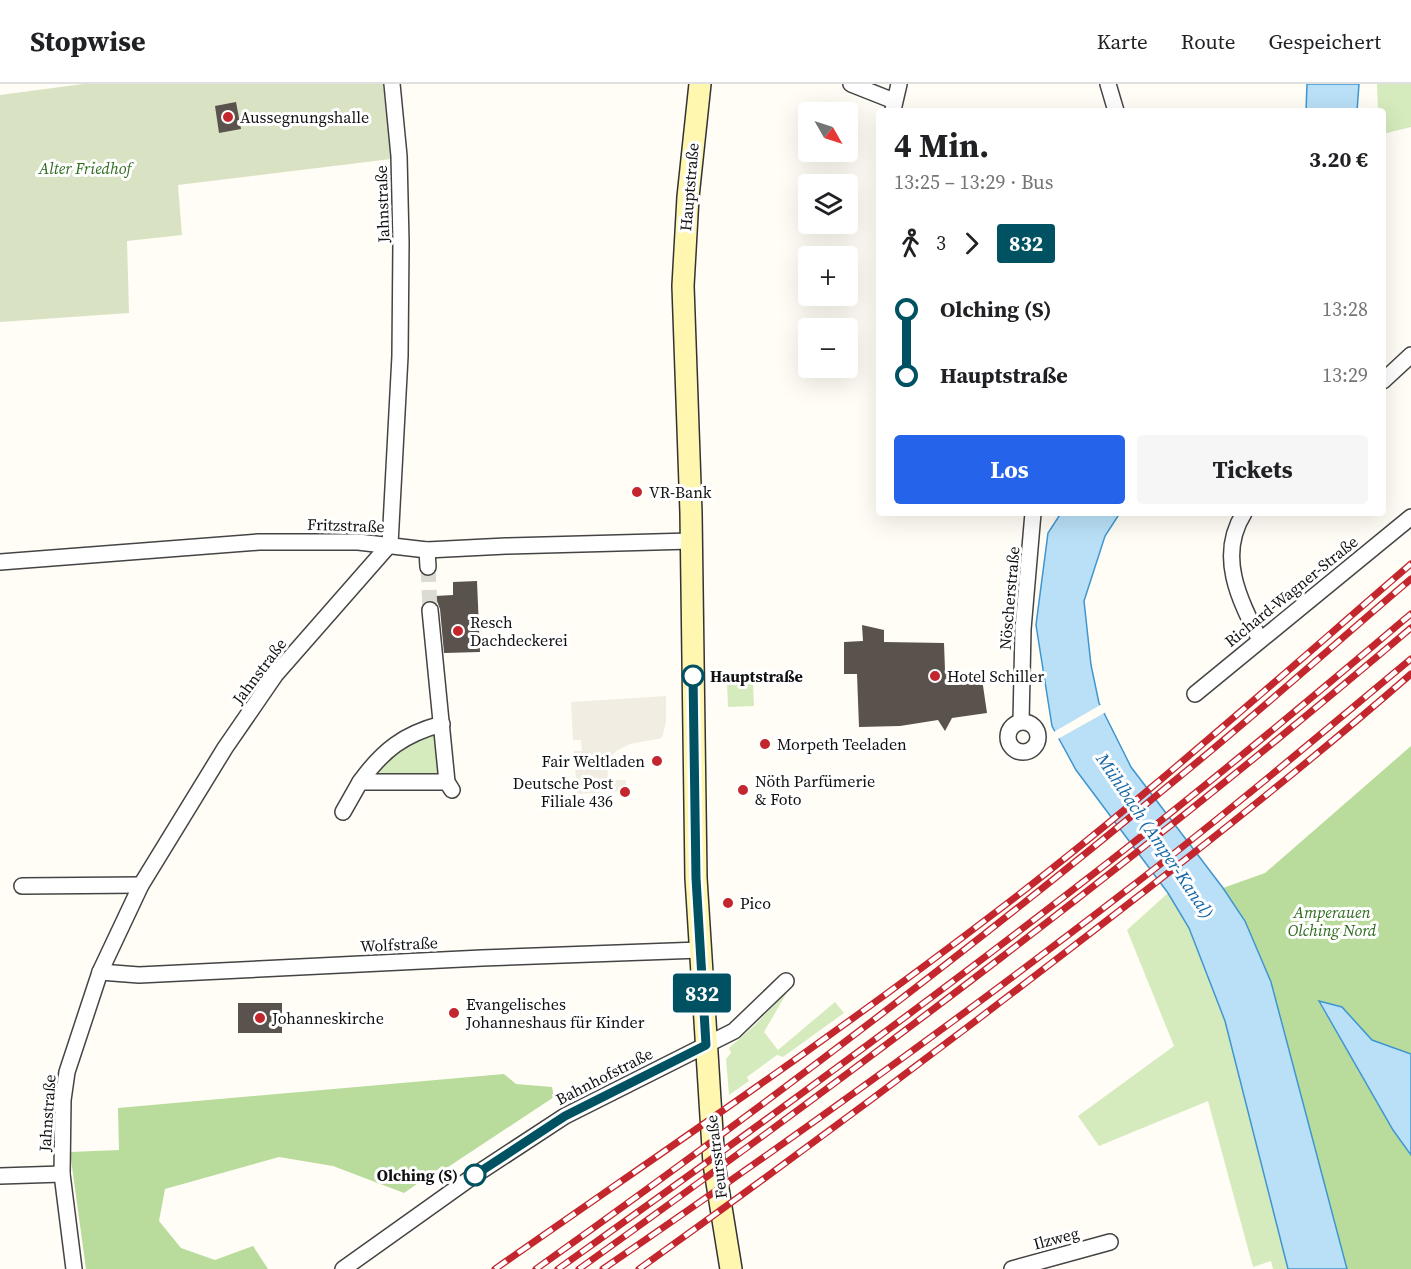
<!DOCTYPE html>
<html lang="de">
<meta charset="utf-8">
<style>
:root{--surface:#fff;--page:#f6f6f6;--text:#202124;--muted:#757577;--line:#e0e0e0;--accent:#2563eb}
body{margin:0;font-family:"Source Serif 4",serif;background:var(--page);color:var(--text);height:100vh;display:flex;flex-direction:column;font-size:22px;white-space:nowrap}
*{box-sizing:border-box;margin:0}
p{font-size:20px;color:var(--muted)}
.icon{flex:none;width:33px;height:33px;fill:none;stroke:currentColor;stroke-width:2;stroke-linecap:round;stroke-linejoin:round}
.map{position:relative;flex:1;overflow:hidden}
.details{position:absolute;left:876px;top:24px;width:510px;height:408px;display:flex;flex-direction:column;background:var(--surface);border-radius:6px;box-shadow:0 6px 24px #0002}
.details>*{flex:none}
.badge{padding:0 12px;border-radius:4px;font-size:21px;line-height:39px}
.needle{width:39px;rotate:129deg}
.fabs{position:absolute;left:798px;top:18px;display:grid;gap:12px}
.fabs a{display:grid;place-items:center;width:60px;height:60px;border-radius:6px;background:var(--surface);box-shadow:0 6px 24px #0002;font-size:30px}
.map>.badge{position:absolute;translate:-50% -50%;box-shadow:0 0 0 3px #fff}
.legs{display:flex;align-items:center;gap:9px;height:66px;padding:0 18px;font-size:20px}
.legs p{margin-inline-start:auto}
.head{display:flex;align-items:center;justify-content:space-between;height:102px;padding:0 18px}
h1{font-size:33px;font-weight:700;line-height:45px}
.button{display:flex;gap:12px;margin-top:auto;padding:12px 18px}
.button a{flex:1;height:69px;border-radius:6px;background:var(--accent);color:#fff;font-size:24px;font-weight:700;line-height:69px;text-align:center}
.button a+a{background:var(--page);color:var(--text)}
ul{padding:0 18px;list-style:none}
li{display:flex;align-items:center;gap:21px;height:66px;font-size:22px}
li i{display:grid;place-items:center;width:9px;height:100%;margin:0 8px;background:currentColor}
li i::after{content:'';width:15px;height:15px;margin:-8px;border:4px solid;border-radius:50%;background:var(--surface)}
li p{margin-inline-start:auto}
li:first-child i{background:linear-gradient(#0000 50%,currentColor 0)}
li:last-child i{background:linear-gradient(currentColor 50%,#0000 0)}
header{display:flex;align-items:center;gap:36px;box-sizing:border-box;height:84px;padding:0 30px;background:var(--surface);border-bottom:2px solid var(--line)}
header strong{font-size:28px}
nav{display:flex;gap:33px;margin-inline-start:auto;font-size:21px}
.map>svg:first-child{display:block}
.green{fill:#d5ebbd}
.forest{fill:#b9dc9c}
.cemetery{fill:#d9e3c4}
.plaza{fill:#f1ede2}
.water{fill:#b9e0f7;stroke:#3f96cf;stroke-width:1.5}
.pier{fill:#fffdf5}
.building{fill:#5a524d}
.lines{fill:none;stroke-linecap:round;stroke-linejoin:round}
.street-tunnel{stroke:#dbdad3;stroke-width:15;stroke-dasharray:15 8;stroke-linecap:butt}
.street-casing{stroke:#444;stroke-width:18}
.secondary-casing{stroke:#333;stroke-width:24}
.street{stroke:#fff;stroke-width:15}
.secondary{stroke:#fff6b0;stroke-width:21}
.rail-casing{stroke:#c4262e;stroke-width:7}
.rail{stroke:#fff;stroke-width:4.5;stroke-dasharray:14;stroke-linecap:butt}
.line-1-casing{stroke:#fff;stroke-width:14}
.line-1{stroke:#005262;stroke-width:9}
.poi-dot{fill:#c4262e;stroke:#fff;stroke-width:2}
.stop-1-dot{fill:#fff;stroke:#005262;stroke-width:3}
.labels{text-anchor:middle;stroke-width:6;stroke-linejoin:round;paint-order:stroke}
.poi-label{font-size:16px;fill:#111;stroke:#fff;text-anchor:start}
.park-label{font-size:16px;font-style:italic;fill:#2f6b1f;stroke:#fff}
.street-label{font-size:16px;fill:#111;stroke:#fff}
.stop-label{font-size:16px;font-weight:bold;fill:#111;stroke:#fff;text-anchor:start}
.water-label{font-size:18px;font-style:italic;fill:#1768a6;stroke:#fff}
</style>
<header>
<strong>Stopwise</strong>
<nav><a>Karte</a><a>Route</a><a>Gespeichert</a></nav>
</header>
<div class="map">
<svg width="1411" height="1185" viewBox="0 0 1411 1185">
<rect width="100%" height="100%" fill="#fffdf5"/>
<g class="green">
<polygon points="1377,0 1411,0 1411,43 1383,50 1383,27 1378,27"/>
<polygon points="753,598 754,622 728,623 727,599"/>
<polygon points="436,647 439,693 380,691 379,686 409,659"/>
<polygon points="1168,809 1189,844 1225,937 1288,1185 1273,1185 1271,1177 1253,1183 1208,1017 1099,1062 1078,1032 1174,962 1127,846"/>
<polygon points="789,905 764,948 778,966 835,918 844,929 783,973 777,971 747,993 749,997 729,1011 726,975 731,969 729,964 755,941"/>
</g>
<g class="forest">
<polygon points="1411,662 1411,970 1372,956 1342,923 1319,918 1393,1046 1411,1071 1411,1185 1347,1185 1271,898 1245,837 1223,804 1265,789"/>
<polygon points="504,990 516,1000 552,1003 554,1013 442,1087 440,1084 404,1109 333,1082 279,1073 165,1105 159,1137 181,1164 215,1176 253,1162 268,1185 86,1185 70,1068 119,1066 118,1024"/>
</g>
<polygon class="cemetery" points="83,0 383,0 391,75 178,101 182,151 127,157 129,229 0,238 0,11"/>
<polygon class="plaza" points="666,612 666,638 662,654 630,660 616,667 607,677 608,696 626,696 626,707 577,710 574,667 582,667 581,656 573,656 571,618"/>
<g class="water">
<polygon points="1307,0 1359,0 1357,27 1306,27"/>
<polygon points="1061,429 1120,429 1105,452 1084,517 1091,581 1099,619 1131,683 1223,804 1245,837 1271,898 1347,1185 1288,1185 1225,937 1189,844 1168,809 1076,686 1052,642 1036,541 1048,449"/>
<polygon points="1319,917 1342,923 1372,956 1411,970 1411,1071 1393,1046"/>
</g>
<polygon class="pier" points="1102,620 1106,628 1056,656 1052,649"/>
<g class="building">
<polygon points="236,18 241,45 219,49 215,22"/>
<polygon points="477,497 480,568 444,569 440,525 435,512 453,511 453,498"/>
<polygon points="862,541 884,546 884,558 944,559 945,586 955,590 962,599 982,595 987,629 952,634 945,647 938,636 900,642 859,643 857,590 844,590 844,558 863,557"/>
<rect x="238" y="919" width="44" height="30"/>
</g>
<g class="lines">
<polyline class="street-tunnel" points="428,483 430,526"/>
<defs>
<g id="street">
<polyline points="851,0 894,17"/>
<polyline points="1108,0 1116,27"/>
<polyline points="893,26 899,0"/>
<polyline points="1383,297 1411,271"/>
<path d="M 1244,429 C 1217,472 1239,515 1260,556"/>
<polyline points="427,466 428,483"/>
<polyline points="0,478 259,458 358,458 427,466 506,462 691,457"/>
<polyline points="430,526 447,698 452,706"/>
<polyline points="1195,610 1411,433"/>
<polyline points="1021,638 1023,545 1033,429"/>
<circle cx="1023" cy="653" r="15"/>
<path d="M 442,640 C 404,650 383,666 360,698 L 447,698"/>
<polyline points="343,728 360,698"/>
<polyline points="22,802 141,801"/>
<polyline points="100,888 139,891 482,874 700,866"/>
<polyline points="0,1092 62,1090"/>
<polyline points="74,1185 62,1090 63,1016 67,988 100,888 141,801 225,664 276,590 390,460 400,272 401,158 399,72 392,0"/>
<polyline points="343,1185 475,1091 565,1032 734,947 786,897"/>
<polyline points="1012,1185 1110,1158"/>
</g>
<polyline id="secondary" points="700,0 688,113 683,202 691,429 696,794 714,1080 731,1185"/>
</defs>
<use href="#street" class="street-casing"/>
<use href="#secondary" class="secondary-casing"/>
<use href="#street" class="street"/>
<use href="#secondary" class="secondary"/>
<defs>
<g id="rail">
<path d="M 495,1185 C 661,1069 830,955 992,831 C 1137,721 1273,599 1411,480"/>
<path d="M 536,1185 C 752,1031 964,871 1168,702 C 1251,635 1330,564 1411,495"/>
<path d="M 558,1185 C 744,1053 929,918 1110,777 C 1212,697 1312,614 1411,530"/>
<path d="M 579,1185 C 864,981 1144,771 1411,544"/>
<path d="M 603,1185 C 781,1063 956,938 1127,806 C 1224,732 1317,653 1411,575"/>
<path d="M 639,1185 C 776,1087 911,987 1045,884 C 1169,789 1293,693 1411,590"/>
</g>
</defs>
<use href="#rail" class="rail-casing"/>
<use href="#rail" class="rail"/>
</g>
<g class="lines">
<defs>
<polyline id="line-1" points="475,1091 565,1032 706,961 696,794 693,592"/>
</defs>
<use href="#line-1" class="line-1-casing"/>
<use href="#line-1" class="line-1"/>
</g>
<g class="poi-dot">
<circle cx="228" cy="33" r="6"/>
<circle cx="637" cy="408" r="6"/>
<circle cx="458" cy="547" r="6"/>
<circle cx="935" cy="592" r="6"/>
<circle cx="765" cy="660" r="6"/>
<circle cx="657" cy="677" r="6"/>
<circle cx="743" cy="706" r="6"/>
<circle cx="625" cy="708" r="6"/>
<circle cx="728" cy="819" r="6"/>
<circle cx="454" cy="929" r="6"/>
<circle cx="260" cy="934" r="6"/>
</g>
<g class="stop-1-dot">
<circle cx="693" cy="592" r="10"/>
<circle cx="475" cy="1091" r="10"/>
</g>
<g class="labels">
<g class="poi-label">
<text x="240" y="39">Aussegnungshalle</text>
<text x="649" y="414">VR-Bank</text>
<text x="470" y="544">Resch<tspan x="470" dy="18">Dachdeckerei</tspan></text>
<text x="947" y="598">Hotel Schiller</text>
<text x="777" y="666">Morpeth Teeladen</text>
<text x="645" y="683" text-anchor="end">Fair Weltladen</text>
<text x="755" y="703">Nöth Parfümerie<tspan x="755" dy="18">&amp; Foto</tspan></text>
<text x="613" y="705" text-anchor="end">Deutsche Post<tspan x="613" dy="18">Filiale 436</tspan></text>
<text x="740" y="825">Pico</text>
<text x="466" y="926">Evangelisches<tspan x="466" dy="18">Johanneshaus für Kinder</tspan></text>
<text x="272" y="940">Johanneskirche</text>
</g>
<g class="park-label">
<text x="85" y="90">Alter Friedhof</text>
<text x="1332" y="834">Amperauen<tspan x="1332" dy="18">Olching Nord</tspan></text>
</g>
<g class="street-label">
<text transform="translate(689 103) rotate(-85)" y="6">Hauptstraße</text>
<text transform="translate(382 120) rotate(-92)" y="6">Jahnstraße</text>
<text transform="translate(346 441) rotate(2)" y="6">Fritzstraße</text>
<text transform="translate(1291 507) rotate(-39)" y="6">Richard-Wagner-Straße</text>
<text transform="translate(1009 514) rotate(-85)" y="6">Nöscherstraße</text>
<text transform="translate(259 587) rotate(-53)" y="6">Jahnstraße</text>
<text transform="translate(399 860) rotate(-3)" y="6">Wolfstraße</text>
<text transform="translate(604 992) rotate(-27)" y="6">Bahnhofstraße</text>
<text transform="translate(47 1029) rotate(-86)" y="6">Jahnstraße</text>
<text transform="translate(716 1073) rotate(-97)" y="6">Feursstraße</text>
<text transform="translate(1056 1154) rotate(-15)" y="6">Ilzweg</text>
</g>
<g class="stop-label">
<text x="710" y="598">Hauptstraße</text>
<text x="458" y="1097" text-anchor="end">Olching (S)</text>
</g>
<g class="water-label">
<text transform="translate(1155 752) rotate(56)" y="6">Mühlbach (Amper-Kanal)</text>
</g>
</g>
</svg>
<div class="fabs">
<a><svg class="needle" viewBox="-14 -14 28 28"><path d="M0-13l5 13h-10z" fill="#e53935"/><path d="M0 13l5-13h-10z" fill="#757577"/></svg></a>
<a><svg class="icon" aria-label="layers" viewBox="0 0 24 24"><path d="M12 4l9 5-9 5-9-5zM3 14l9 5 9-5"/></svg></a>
<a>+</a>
<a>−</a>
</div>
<b class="badge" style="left:702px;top:909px;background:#005262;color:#fff">832</b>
<section class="details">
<div class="head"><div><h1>4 Min.</h1><p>13:25 – 13:29 · Bus</p></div><b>3.20 €</b></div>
<div class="legs"><svg class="icon" aria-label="walk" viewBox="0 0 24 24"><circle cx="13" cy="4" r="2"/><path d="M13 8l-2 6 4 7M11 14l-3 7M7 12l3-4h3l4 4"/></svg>3<svg class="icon" aria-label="forward" viewBox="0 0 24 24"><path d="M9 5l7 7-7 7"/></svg><b class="badge" style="background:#005262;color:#fff">832</b></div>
<ul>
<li><i style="color:#005262"></i><b>Olching (S)</b><p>13:28</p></li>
<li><i style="color:#005262"></i><b>Hauptstraße</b><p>13:29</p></li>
</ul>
<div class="button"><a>Los</a><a>Tickets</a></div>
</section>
</div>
